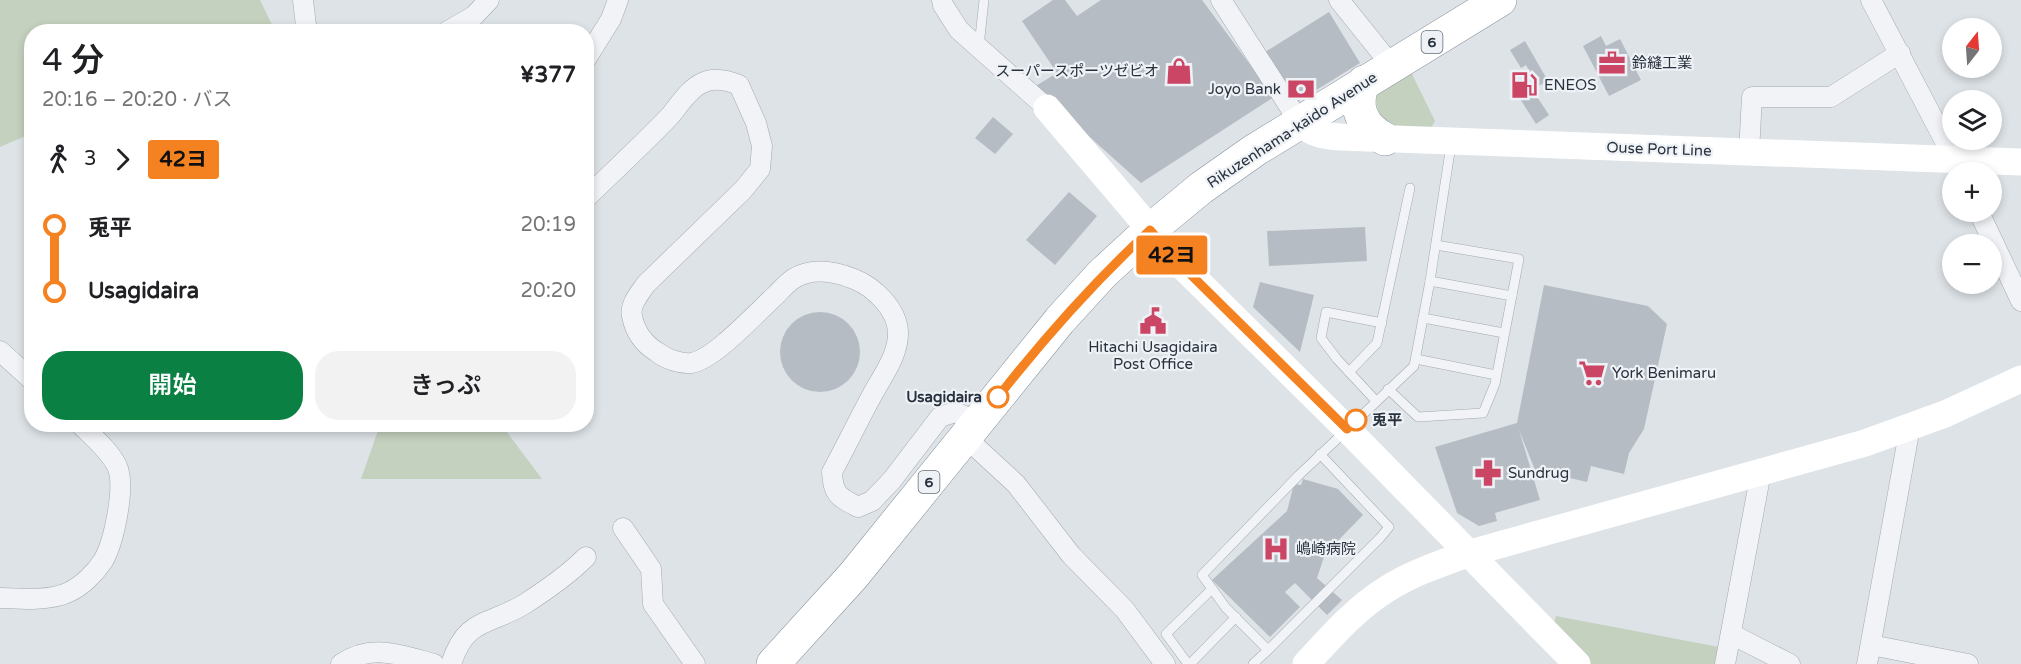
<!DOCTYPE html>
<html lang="ja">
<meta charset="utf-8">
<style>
:root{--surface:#fff;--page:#f2f2f2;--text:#202124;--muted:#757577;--accent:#0b8043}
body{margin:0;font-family:"Varela Round","Noto Sans JP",sans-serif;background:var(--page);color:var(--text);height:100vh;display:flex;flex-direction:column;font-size:22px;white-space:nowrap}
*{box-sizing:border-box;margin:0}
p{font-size:20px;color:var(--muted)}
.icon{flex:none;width:33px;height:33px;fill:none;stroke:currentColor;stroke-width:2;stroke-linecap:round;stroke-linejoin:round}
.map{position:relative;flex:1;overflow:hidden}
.sheet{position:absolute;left:24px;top:24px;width:570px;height:408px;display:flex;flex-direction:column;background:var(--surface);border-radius:24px;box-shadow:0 3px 9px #0003}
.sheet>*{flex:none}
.badge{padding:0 12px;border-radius:4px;font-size:21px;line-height:39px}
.needle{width:39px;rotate:17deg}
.controls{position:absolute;left:1942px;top:18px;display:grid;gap:12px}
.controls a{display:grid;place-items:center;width:60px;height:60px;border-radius:50%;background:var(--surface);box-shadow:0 3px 9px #0003;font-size:30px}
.map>.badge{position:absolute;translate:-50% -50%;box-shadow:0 0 0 3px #fff}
.legs{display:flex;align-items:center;gap:9px;height:66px;padding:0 18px;font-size:20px}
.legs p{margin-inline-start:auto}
.head{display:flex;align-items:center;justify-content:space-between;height:102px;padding:0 18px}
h1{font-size:33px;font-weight:600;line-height:45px}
.button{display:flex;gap:12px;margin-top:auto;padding:12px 18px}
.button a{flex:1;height:69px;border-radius:24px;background:var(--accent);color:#fff;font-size:24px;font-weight:600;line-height:69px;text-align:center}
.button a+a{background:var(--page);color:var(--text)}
ul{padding:0 18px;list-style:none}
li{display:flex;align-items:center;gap:21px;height:66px;font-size:22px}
li i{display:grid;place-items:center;width:9px;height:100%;margin:0 8px;background:currentColor}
li i::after{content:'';width:15px;height:15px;margin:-8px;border:4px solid;border-radius:50%;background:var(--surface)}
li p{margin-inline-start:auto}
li:first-child i{background:linear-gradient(#0000 50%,currentColor 0)}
li:last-child i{background:linear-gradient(currentColor 50%,#0000 0)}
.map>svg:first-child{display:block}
.green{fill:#c5d1bf}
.building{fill:#b6bcc4}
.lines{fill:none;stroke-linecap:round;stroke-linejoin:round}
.lane-casing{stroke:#a4aab1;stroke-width:10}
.street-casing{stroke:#a4aab1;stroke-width:21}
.highway-casing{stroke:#86919e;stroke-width:34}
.lane{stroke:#f1f3f6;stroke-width:9}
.street{stroke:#f1f3f6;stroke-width:20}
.secondary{stroke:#fff;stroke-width:27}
.highway{stroke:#fff;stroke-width:33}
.line-1-casing{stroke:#fff;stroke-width:14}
.line-1{stroke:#f58220;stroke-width:9}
.stop-1-dot{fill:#fff;stroke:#f58220;stroke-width:3}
.labels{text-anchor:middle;stroke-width:4.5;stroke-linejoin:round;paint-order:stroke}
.shield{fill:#eef1f5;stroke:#636b75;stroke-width:1.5}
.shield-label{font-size:14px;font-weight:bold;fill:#28323e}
.poi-label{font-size:15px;fill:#28323e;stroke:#eef1f5;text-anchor:start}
.street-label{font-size:15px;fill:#28323e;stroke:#eef1f5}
.stop-label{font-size:15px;font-weight:bold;fill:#28323e;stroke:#eef1f5;text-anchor:end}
</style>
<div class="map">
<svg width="2021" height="664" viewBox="0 0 2021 664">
<rect width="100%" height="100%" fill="#dee3e7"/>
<g class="green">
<polygon points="0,0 260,0 275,31 32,32 31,138 28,135 0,147"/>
<polygon points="1411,72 1435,121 1428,133 1386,132 1370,95"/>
<polygon points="501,424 542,479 361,479 380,425"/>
<polygon points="1556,616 1719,647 1715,664 1591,664 1553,627"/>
</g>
<g class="building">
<polygon points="1053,0 1065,0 1077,16 1101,0 1202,0 1274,97 1141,183 1034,87 1057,73 1022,21"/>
<polygon points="1329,12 1360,63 1297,102 1265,52"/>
<polygon points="1601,36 1606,46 1620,39 1641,80 1609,96 1583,46"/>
<polygon points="1525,41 1548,81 1538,86 1526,65 1521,68 1510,50"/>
<polygon points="1530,86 1549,115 1536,124 1517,94"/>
<polygon points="993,117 1013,134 995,154 975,138"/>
<polygon points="1069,192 1097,216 1055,265 1026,240"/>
<polygon points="1365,227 1367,261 1269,266 1267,231"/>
<polygon points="1260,282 1314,295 1300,352 1253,307"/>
<polygon points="1544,285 1648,306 1667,324 1644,429 1629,453 1624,474 1591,466 1587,482 1535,470 1519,430 1540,500 1495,513 1497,521 1479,526 1457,513 1435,447 1517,423"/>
<circle cx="820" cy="352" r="40"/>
<polygon points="1303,479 1338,489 1363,515 1325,554 1317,578 1342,600 1327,615 1295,583 1285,592 1300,607 1270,637 1212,580 1287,511 1294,484 1301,485"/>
</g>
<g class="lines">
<defs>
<g id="lane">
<polyline points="979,46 984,0"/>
<polyline points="1430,281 1512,296"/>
<polyline points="1423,318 1504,333"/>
<polyline points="1416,359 1496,375"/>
<polyline points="1349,372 1377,343 1410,188"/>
<polyline points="1388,389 1418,417 1483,413 1495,384 1519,259 1436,245"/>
<polyline points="1376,401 1337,359 1321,338 1326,312 1382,323"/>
<polyline points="1320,454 1389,527 1380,538 1268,650 1226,608 1202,575 1298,476 1414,366 1430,281 1451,145"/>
<polyline points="1188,664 1166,634 1212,589"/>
<polyline points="1190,664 1236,617"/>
<polyline points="1253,664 1268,650"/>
</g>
<g id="street">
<polyline points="303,0 306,26 310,32"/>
<polyline points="942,0 943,5 959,30 1047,108"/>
<polyline points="1221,0 1300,123"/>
<polyline points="1339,0 1392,66"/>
<polyline points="1871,0 1960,170"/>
<polyline points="446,32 474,16 489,0"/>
<polyline points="586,59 611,19 618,0"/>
<polyline points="1749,152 1752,97 1831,97 1900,53"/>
<path d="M 586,198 C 614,171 643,144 670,116 C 679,105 689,89 702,83 C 714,77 727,80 739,85 L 756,123 L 762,146 L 760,169 L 743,190 L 646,284 C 640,293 629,305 632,316 C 635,332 644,344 657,352 C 666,359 680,364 691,363 C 714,360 758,311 776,295 C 781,290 787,283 793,279 C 812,267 834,271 854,279 C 874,287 897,309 898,332 C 899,356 880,379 870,399 C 857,423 845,448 832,472 C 833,495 839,497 858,507 L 872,501 L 892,480 L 940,417 L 955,412 L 978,422"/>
<polyline points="1979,212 2021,301"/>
<polyline points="0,351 32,380"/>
<polyline points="965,437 1016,484 1071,555 1125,610 1165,664"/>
<polyline points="623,528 651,569 653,604 695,664"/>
<path d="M 0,598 C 19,599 52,601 69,592 C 82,586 95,573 103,561 C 114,542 126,486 117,466 C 109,450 92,436 80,424"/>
<polyline points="1731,634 1790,664"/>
<polyline points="1871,645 1968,664"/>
<path d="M 341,664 C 372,643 401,655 434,664"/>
<path d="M 451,664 C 466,618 487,626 523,605 C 545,591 568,575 586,557"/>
<polyline points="1725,664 1761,472"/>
<polyline points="1867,664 1910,427"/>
</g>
<g id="highway">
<path d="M 1364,82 C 1352,107 1362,127 1385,139"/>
<polyline points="773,664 853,576 1060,320 1102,274 1150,230 1201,188 1255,150 1500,0"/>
</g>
</defs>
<use href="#lane" class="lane-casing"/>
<use href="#street" class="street-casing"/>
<use href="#highway" class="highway-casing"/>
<use href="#lane" class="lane"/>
<use href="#street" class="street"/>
<g class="secondary">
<polyline points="1047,108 1178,262 1347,429 1577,664"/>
<path d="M 1300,123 C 1312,134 1325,136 1340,137 L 2021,162"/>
<path d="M 1306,664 C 1331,637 1356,608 1387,589 C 1412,573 1440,564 1467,554 L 1865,443 L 1945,414 L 2021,379"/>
</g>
<use href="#highway" class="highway"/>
</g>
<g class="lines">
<defs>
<path id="line-1" d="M 998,397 C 1045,337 1094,282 1150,230 L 1178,262 L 1347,429 L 1356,420"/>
</defs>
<use href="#line-1" class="line-1-casing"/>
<use href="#line-1" class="line-1"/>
</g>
<defs>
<symbol id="office-bare" viewBox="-9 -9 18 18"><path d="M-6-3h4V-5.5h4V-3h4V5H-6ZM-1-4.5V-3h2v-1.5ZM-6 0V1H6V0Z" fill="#cb4564" stroke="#eef1f5" stroke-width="2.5" paint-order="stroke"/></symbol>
<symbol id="shop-bare" viewBox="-9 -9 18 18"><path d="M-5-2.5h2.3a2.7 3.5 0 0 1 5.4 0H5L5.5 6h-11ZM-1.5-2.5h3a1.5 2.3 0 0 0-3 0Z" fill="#cb4564" stroke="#eef1f5" stroke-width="2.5" paint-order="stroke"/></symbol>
<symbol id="fuel-bare" viewBox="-9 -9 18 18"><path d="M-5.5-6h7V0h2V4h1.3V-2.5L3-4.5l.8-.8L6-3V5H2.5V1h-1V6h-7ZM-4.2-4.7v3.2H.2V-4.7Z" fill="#cb4564" stroke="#eef1f5" stroke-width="2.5" paint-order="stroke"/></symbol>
<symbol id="bank-bare" viewBox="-9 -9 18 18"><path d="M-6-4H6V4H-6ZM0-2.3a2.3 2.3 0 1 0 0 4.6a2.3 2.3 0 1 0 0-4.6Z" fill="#cb4564" stroke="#eef1f5" stroke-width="2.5" paint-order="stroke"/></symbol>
<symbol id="civic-bare" viewBox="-9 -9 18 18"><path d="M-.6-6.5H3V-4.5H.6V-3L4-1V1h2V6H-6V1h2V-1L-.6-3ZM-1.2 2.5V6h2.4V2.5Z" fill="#cb4564" stroke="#eef1f5" stroke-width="2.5" paint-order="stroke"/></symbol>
<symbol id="supermarket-bare" viewBox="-9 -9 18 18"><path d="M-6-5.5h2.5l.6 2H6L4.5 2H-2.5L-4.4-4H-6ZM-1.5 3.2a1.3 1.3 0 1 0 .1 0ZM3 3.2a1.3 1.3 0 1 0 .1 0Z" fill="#cb4564" stroke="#eef1f5" stroke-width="2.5" paint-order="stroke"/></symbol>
<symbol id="pharmacy-bare" viewBox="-9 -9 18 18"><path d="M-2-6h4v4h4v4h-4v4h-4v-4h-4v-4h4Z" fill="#cb4564" stroke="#eef1f5" stroke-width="2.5" paint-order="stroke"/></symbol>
<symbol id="hospital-bare" viewBox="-9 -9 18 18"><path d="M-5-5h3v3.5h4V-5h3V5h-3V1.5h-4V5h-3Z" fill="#cb4564" stroke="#eef1f5" stroke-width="2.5" paint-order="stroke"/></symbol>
</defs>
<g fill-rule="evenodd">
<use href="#office-bare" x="1593" y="44" width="38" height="38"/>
<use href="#shop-bare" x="1160" y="52" width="38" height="38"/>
<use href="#fuel-bare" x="1505" y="66" width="38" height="38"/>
<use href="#bank-bare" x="1282" y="70" width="38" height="38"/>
<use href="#civic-bare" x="1134" y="302" width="38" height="38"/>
<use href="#supermarket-bare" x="1573" y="354" width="38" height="38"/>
<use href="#pharmacy-bare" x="1469" y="454" width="38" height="38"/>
<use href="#hospital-bare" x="1257" y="530" width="38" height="38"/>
</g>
<g class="stop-1-dot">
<circle cx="998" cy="397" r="10"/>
<circle cx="1356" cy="420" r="10"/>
</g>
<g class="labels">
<g class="shield">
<rect x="1421.5" y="31" width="21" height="22" rx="4.5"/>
<rect x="918.5" y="471" width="21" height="22" rx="4.5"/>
</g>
<g class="shield-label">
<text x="1432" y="47">6</text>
<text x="929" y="487">6</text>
</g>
<g class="poi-label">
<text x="1632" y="68">鈴縫工業</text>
<text x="1159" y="76" text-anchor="end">スーパースポーツゼビオ</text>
<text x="1544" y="90">ENEOS</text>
<text x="1281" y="94" text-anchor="end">Joyo Bank</text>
<text x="1153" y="352" text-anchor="middle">Hitachi Usagidaira<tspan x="1153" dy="17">Post Office</tspan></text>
<text x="1612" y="378">York Benimaru</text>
<text x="1508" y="478">Sundrug</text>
<text x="1296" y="554">嶋崎病院</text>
</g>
<g class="street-label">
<text transform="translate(1292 130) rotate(-33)" y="5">Rikuzenhama-kaido Avenue</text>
<text transform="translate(1659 149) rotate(2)" y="5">Ouse Port Line</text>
</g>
<g class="stop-label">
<text x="982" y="402">Usagidaira</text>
<text x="1372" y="425" text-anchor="start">兎平</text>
</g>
</g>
</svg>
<div class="controls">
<a><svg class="needle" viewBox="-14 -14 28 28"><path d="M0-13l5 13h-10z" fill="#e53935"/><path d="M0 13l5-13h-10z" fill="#757577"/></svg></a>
<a><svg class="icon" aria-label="layers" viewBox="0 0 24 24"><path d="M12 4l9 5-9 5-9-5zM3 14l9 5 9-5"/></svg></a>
<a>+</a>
<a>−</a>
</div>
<b class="badge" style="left:1172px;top:255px;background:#f58220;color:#111">42ヨ</b>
<section class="sheet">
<div class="head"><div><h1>4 分</h1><p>20:16 – 20:20 · バス</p></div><b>¥377</b></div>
<div class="legs"><svg class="icon" aria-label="walk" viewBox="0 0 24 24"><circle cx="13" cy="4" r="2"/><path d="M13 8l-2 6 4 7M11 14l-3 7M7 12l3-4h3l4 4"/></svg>3<svg class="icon" aria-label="forward" viewBox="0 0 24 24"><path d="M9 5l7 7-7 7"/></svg><b class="badge" style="background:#f58220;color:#111">42ヨ</b></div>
<ul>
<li><i style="color:#f58220"></i><b>兎平</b><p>20:19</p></li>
<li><i style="color:#f58220"></i><b>Usagidaira</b><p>20:20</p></li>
</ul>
<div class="button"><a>開始</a><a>きっぷ</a></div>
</section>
</div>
